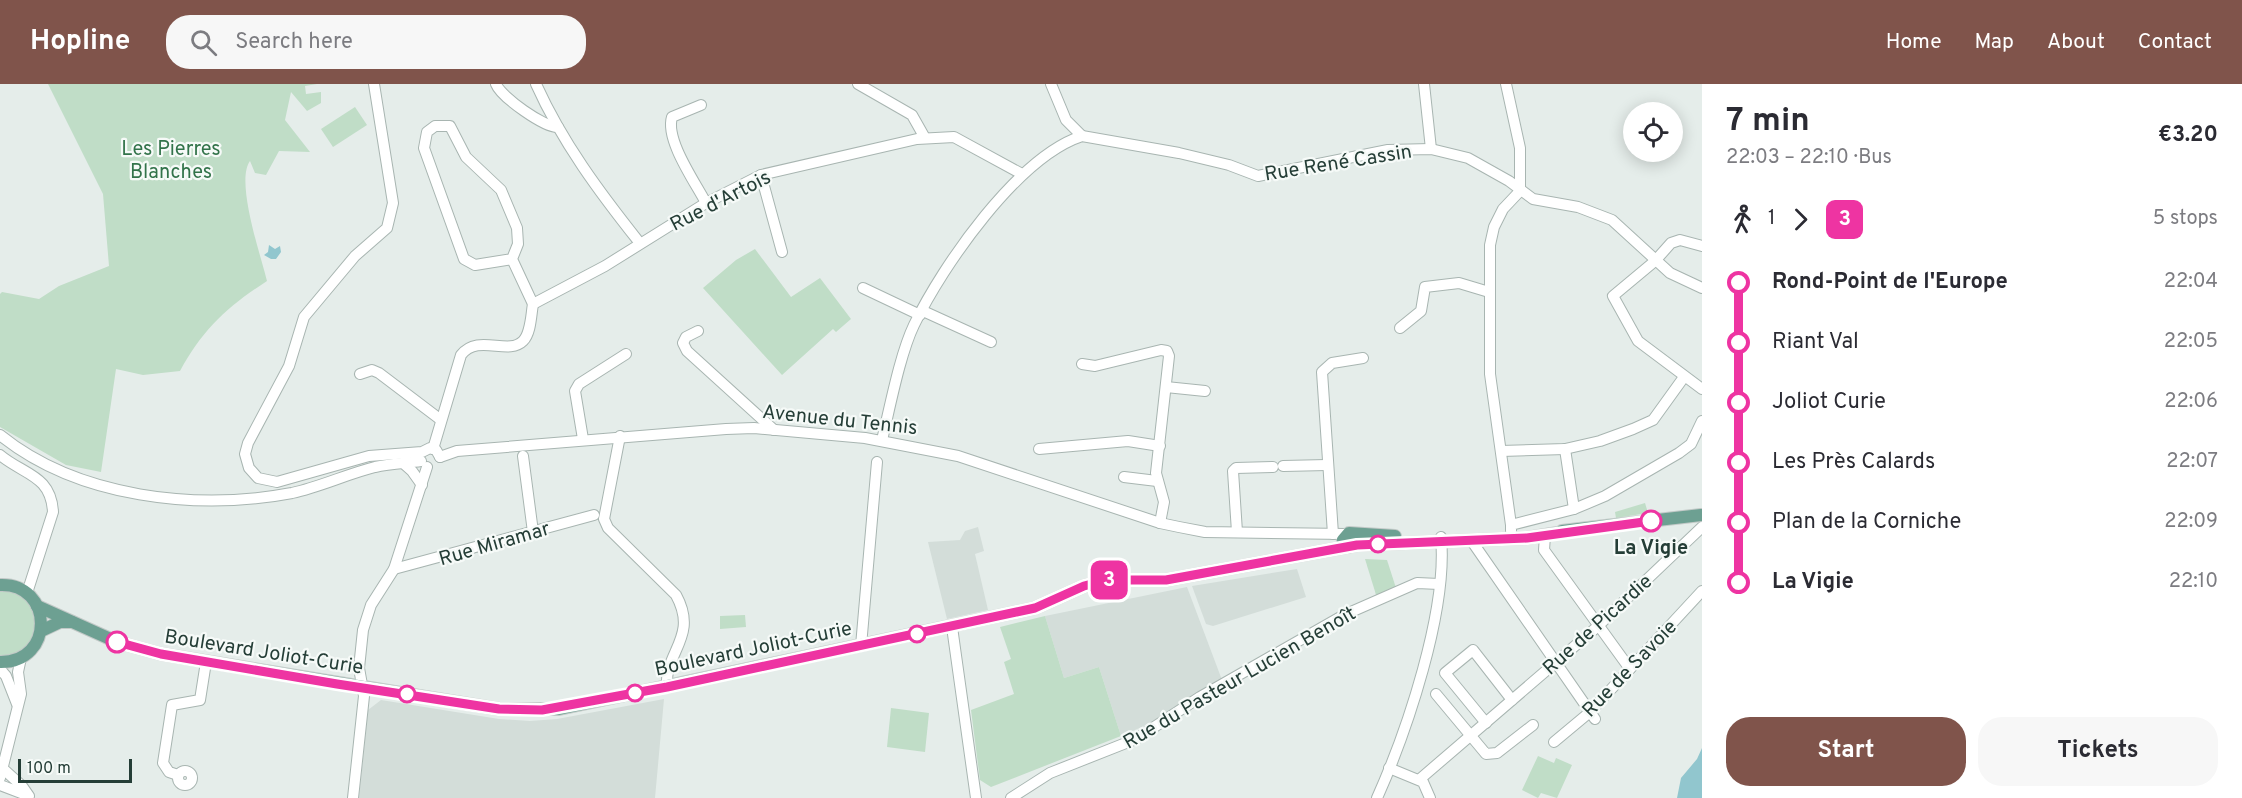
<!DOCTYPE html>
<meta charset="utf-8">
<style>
:root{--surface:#fff;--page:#f7f7f7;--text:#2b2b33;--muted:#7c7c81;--accent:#80544b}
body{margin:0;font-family:Overpass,sans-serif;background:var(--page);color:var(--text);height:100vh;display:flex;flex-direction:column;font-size:22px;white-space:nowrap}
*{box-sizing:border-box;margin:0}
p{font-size:20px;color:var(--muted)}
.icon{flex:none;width:33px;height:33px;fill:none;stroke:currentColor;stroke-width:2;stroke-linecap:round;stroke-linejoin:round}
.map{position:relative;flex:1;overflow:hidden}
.details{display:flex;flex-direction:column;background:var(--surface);width:540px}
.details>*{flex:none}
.badge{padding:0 12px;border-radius:9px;font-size:21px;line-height:39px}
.fabs{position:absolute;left:1623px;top:18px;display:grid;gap:12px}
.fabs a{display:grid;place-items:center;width:60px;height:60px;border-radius:50%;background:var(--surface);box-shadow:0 3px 15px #0003;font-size:30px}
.scale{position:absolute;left:18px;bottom:15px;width:114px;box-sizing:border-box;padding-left:6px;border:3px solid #253e37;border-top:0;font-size:16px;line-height:21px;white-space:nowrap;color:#253e37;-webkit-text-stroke:4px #f6faf8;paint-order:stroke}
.map>.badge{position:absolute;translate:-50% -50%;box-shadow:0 0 0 3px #fff}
.legs{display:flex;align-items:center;gap:9px;height:66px;padding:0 24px;font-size:20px}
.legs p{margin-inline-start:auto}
.headline{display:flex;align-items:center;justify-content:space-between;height:102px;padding:0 24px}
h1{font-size:33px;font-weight:700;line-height:45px}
.action{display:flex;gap:12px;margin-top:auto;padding:12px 24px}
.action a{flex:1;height:69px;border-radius:24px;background:var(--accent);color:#fff;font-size:24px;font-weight:700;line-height:69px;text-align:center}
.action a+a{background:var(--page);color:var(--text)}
ul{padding:0 24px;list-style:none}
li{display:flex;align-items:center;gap:21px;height:60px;font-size:22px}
li i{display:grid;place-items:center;width:9px;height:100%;margin:0 8px;background:currentColor}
li i::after{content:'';width:15px;height:15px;margin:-8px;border:4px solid;border-radius:50%;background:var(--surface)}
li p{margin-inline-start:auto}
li:first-child i{background:linear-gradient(#0000 50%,currentColor 0)}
li:last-child i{background:linear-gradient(currentColor 50%,#0000 0)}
header{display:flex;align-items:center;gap:36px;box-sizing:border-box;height:84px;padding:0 30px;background:var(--accent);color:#fff}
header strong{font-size:28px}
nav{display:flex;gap:33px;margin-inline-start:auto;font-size:21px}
.search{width:420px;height:54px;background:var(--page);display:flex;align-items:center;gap:15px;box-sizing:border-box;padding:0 21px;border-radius:24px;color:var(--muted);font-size:22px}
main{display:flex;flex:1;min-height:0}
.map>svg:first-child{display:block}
.built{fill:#d3ddd9}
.green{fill:#c0ddc7}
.water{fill:#91c6ce}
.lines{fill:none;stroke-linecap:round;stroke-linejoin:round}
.minor-casing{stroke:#a8b5b1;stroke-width:12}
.major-casing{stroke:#c2c9c7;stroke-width:14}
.minor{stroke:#fff;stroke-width:10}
.major{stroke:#6da092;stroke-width:12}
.line-1-casing{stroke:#fff;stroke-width:14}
.line-1{stroke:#ee34a2;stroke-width:9}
.stop-1-dot{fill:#fff;stroke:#ee34a2;stroke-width:3}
.labels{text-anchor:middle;stroke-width:4.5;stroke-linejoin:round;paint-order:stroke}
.park-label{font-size:20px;fill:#32734a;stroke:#f6faf8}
.street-label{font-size:20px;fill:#253e37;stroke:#f6faf8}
.stop-label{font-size:20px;font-weight:bold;fill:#253e37;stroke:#f6faf8}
</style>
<header>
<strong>Hopline</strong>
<div class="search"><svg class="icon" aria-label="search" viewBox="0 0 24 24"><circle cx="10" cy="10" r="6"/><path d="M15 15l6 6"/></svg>Search here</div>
<nav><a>Home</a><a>Map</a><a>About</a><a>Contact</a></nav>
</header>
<main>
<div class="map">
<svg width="1702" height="714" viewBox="0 0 1702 714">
<rect width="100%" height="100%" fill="#e5edea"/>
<g class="built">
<polygon points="978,443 984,467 975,470 988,526 947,535 928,458 960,456 965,447"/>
<polygon points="1297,485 1306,513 1213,542 1206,540 1192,502"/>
<polygon points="1187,503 1222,596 1151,639 1121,652 1099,583 1064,594 1045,532"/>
<polygon points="664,615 655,714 359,714 368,626 381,616 499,635 530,637 557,635"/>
</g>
<g class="green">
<path d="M 48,0 L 317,0 L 305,2 L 306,10 L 321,8 L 321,19 L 307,27 L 291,8 L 285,36 L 310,68 L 279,67 L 266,91 L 255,89 L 250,77 C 235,97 261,172 267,197 C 227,223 203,245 180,287 L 143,291 L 116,285 L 101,388 L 66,381 L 0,343 L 0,210 L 2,208 L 39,215 L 59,202 L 109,182 L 103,110 Z"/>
<polygon points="355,23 367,41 333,63 321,45"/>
<polygon points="755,165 791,213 820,194 851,235 836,248 833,245 782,291 703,204 736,176"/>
<polygon points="1645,419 1648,429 1616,434 1615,428"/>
<polygon points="1365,475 1387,476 1396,504 1377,514"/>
<path d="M 0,505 L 14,507 L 32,521 C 38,551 33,569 0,573 Z"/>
<polygon points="745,531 746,543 720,545 720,532"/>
<polygon points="1045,532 1064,594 1099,583 1121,652 991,703 980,696 971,626 1014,610 1004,578 1011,575 1000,543"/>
<polygon points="891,624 929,629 925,668 887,663"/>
<polygon points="1538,672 1554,679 1556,674 1572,681 1557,714 1541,709 1538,714 1522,706"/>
</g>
<g class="water">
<polygon points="269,161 275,165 280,162 281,168 276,175 271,175 264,171 268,168"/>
<polygon points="1702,664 1702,714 1677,714 1681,694 1697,675"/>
</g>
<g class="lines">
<defs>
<g id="minor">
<polyline points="374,0 393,119 387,144 355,172 304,233 289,282 248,359 245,370 249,384 258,394 277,398 369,372 422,368 430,364 436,366 440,373"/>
<path d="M 496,0 C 501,13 545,44 558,43"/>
<path d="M 536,0 C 562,58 600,109 639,158"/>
<polyline points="858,0 912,31 925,54"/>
<polyline points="1051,0 1066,36 1082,52"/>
<polyline points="1424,0 1431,65"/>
<polyline points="1506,0 1520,64 1520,107 1503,125 1494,143 1490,161 1490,290 1511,441"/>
<path d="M 701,21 L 672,33 C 665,56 695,98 706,119"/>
<polyline points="761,91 782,168"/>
<polyline points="1702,162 1680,156 1671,159 1655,177 1613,212 1638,257 1702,305"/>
<polyline points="512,175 475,181 464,175 424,64 427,48 435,42 450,42 466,73 501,106 517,144 518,160 512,175 533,220"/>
<polyline points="863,204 920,231"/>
<polyline points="533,220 605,182 706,119 761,91 917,55 954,53 1022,90"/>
<polyline points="923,227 991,258"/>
<polyline points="1400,244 1421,227 1425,203 1459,199 1489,208"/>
<polyline points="698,247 686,253 683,259 687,267 774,346"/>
<polyline points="1082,280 1095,282 1161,266 1167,267 1169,272 1156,389 1164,418 1160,439"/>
<polyline points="360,290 372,286 379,289 441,336"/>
<polyline points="1166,303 1205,307"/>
<path d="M 0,351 C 78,414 197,427 292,409 C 320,403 347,390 375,383 C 390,380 406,379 421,377"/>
<path d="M 620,352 L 604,435 L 608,444 L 676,511 C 699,553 664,568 667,603"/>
<polyline points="583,355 575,307 579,300 626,270"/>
<path d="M 882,356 C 890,323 900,270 914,241 C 943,181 1018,73 1082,52 L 1179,69 L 1229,81 L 1258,92 L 1388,66 L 1431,65 L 1468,74 L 1509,97 L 1533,115 L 1578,123 L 1612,136 L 1670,189 L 1702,204"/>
<path d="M 433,365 L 461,271 C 478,249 508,272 523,257 C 531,249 531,231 533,220"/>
<polyline points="1039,365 1128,357 1160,362"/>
<polyline points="1565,365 1574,425"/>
<polyline points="1501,367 1565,365 1600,357 1633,345 1653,336 1684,293"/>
<path d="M 0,371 C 24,391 51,391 53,428 L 27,509"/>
<polyline points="523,372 533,448"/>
<polyline points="440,373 457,367 726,345 754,344 865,354 958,372 1160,439 1179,443 1205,448 1347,450"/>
<polyline points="403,379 412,387 422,401"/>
<polyline points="1283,382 1327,381"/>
<polyline points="1124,393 1157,397"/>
<polyline points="1511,447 1511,441 1574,425 1605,412 1679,369 1691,360 1702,337"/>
<polyline points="1237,448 1233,387 1236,384 1273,383"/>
<polyline points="1333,450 1322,288 1332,279 1363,274"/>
<polyline points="1545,452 1544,466 1630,585"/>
<polyline points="1471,456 1595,635"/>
<polyline points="394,485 594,431"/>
<polyline points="952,543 976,714"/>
<polyline points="861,562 877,378"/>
<polyline points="0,585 6,592 17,620"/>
<polyline points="1436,610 1486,670 1497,669 1533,641"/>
<polyline points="1486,639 1445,589 1473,566 1512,616"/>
<polyline points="1554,658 1590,628 1702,507"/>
<polyline points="0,682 22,702 29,712 0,701"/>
<polyline points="1389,684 1423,698 1430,714"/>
<circle cx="185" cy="694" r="7"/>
<polyline points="178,691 169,688 163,679 172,621 200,616 206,578"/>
<polyline points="0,694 21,610 18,588 21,574"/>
<polyline points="1420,695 1597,543 1702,443"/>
<polyline points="353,714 364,612 359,584 363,546 371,521 394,485 427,383"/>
<polyline points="1011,714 1050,689 1136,655 1200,613 1344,531 1417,499 1439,500"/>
<path d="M 1377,714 C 1407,647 1448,526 1441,453"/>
</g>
<g id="major">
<polyline points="1562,447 1701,431"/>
<polyline points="1348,463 1343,456 1349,449 1395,452"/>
<path d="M 0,501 C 54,499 55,579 0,578"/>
<polyline points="37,522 117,558 161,570 499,625 559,625 1035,524 1084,502 1107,496 1166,496 1357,461 1527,454 1570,447"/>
<polyline points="41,547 60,538 72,538"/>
</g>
</defs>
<use href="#minor" class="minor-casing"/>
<use href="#major" class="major-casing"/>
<use href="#minor" class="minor"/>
<use href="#major" class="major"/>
</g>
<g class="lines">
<defs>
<polyline id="line-1" points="117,558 161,570 337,600 499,625 542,626 667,603 1035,524 1084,502 1107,496 1166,496 1357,461 1527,454 1651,437"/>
</defs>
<use href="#line-1" class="line-1-casing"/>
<use href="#line-1" class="line-1"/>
</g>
<g class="stop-1-dot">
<circle cx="1651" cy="437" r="10"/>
<circle cx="1378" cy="460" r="8"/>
<circle cx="917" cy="550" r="8"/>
<circle cx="117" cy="558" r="10"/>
<circle cx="635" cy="609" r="8"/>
<circle cx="407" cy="610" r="8"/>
</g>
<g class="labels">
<g class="park-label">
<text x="171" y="71">Les Pierres<tspan x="171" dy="23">Blanches</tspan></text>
</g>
<g class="street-label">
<text transform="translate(1338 78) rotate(-9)" y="7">Rue René Cassin</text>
<text transform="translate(720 116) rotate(-27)" y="7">Rue d'Artois</text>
<text transform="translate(840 335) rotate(6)" y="7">Avenue du Tennis</text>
<text transform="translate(494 459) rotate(-16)" y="7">Rue Miramar</text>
<text transform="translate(1597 540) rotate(-42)" y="7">Rue de Picardie</text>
<text transform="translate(753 564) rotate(-12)" y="7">Boulevard Joliot-Curie</text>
<text transform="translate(264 567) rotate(9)" y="7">Boulevard Joliot-Curie</text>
<text transform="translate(1629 584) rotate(-46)" y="7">Rue de Savoie</text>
<text transform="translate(1239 593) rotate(-30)" y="7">Rue du Pasteur Lucien Benoît</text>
</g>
<g class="stop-label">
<text x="1651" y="470">La Vigie</text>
</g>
</g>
</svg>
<div class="fabs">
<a><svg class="icon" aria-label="locate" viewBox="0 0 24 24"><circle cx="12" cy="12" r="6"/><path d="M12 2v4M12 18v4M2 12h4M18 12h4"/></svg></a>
</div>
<div class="scale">100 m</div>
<b class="badge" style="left:1109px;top:496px;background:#ee34a2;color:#fff">3</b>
</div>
<section class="details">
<div class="headline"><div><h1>7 min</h1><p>22:03 – 22:10 · Bus</p></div><b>€3.20</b></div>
<div class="legs"><svg class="icon" aria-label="walk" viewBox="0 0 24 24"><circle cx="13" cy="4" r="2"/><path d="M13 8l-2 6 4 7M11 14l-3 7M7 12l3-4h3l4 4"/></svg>1<svg class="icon" aria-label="forward" viewBox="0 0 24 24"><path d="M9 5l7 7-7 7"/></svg><b class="badge" style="background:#ee34a2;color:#fff">3</b><p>5 stops</p></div>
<ul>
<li><i style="color:#ee34a2"></i><b>Rond-Point de l'Europe</b><p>22:04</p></li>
<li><i style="color:#ee34a2"></i><span>Riant Val</span><p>22:05</p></li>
<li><i style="color:#ee34a2"></i><span>Joliot Curie</span><p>22:06</p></li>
<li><i style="color:#ee34a2"></i><span>Les Près Calards</span><p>22:07</p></li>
<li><i style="color:#ee34a2"></i><span>Plan de la Corniche</span><p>22:09</p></li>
<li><i style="color:#ee34a2"></i><b>La Vigie</b><p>22:10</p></li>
</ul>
<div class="action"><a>Start</a><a>Tickets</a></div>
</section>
</main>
